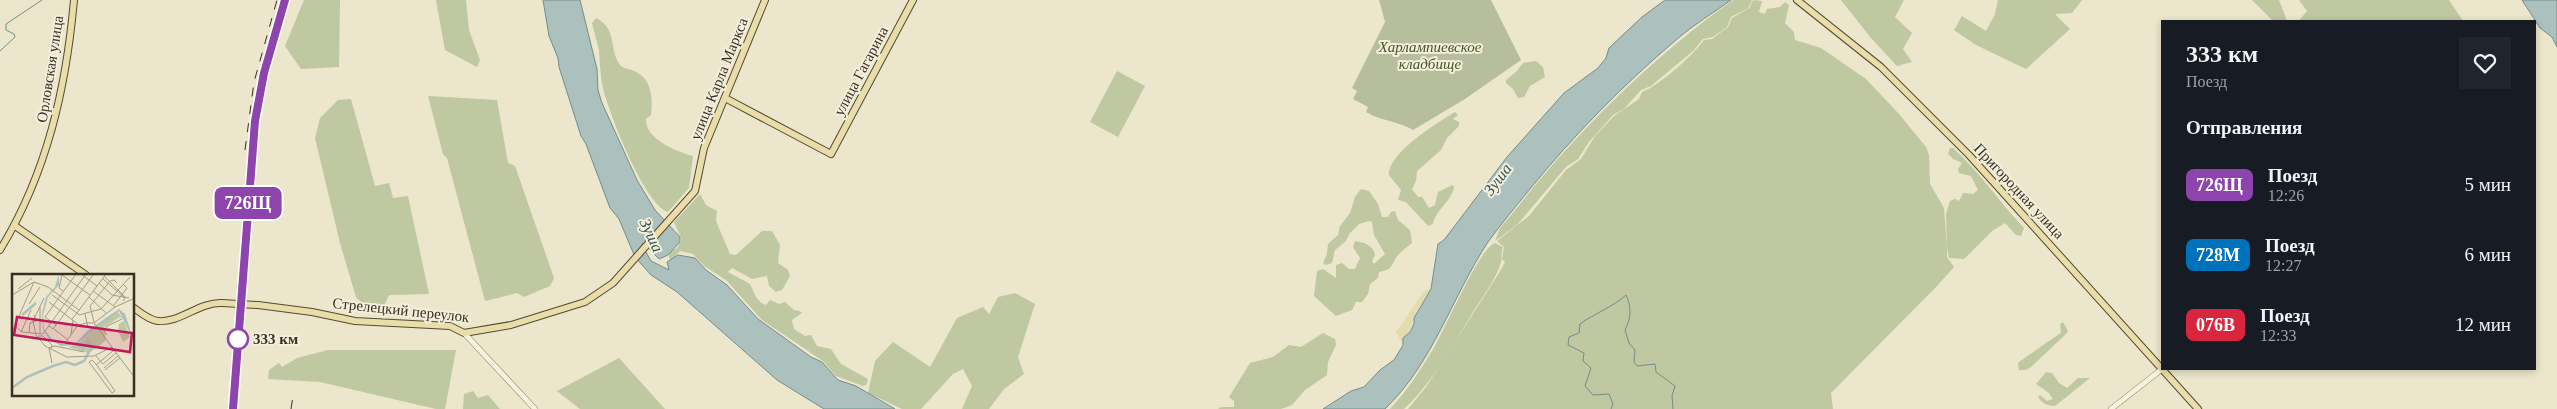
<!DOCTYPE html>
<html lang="ru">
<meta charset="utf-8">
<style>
:root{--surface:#171b24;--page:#20242c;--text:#f1f3f6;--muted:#9ea1a6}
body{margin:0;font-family:"Times New Roman",serif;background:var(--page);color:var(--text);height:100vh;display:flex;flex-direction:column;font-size:19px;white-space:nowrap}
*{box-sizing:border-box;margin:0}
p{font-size:16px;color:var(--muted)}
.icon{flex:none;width:28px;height:28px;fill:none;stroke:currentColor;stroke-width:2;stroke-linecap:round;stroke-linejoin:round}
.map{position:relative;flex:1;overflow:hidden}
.details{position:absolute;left:2161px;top:20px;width:375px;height:350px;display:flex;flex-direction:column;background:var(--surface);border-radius:0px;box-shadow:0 2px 8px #0003}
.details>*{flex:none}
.badge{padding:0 10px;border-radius:8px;font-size:18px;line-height:32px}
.map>.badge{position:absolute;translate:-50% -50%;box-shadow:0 0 0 2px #fff}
h2{padding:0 25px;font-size:19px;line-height:45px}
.round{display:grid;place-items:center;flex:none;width:52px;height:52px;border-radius:0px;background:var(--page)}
.overview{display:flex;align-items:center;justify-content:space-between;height:85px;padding:0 25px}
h1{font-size:24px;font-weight:700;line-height:38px}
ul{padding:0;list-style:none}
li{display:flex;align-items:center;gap:15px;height:70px;padding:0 25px}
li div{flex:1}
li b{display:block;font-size:19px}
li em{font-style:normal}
li .badge{min-width:55px;font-weight:700;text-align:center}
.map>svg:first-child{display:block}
.green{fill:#bfc8a0}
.sand{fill:#e3dcad}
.cemetery{fill:#b7be9e}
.water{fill:#acc0bd;stroke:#738e8b}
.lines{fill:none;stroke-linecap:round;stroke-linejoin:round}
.stream{stroke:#738e8b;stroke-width:1}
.minor-casing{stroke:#867a61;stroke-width:6}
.major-casing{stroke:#554835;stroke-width:8}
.minor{stroke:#f6f2df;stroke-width:5}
.major{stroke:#e9dda9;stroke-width:6}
.rail{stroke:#393023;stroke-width:1;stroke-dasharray:9 9;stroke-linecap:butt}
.major-bridge-casing{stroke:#554835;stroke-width:8;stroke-linecap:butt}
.major-bridge{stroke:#e9dda9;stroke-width:6}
.line-casing{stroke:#fff;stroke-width:11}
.line{stroke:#8e44ad;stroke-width:8}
.stop-dot{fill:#fff;stroke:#8e44ad;stroke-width:2.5}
.labels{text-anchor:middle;stroke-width:4;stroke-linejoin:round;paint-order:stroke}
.park-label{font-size:15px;font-style:italic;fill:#44532c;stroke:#f3efdb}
.street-label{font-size:15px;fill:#393023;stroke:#f3efdb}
.stop-label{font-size:15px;font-weight:bold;fill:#393023;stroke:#f3efdb;text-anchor:start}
.water-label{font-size:16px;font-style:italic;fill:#345557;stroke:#f3efdb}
.inset-river{fill:none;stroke:#acc0bd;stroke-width:2.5}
.inset-road{fill:none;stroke:#a49d88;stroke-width:1}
.view{fill:#c2185b;fill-opacity:0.15;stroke:#c2185b;stroke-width:2.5}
.inset-edge{fill:none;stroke:#393023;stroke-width:2.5}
</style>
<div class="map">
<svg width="2557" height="409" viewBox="0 0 2557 409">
<rect width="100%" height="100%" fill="#ebe6cc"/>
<g class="green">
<polygon points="304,0 340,0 339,67 301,69 285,46"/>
<polygon points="436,0 466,0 469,30 480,60 477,67 445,50"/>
<path d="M 1733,0 L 1752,0 L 1748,8 L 1731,17 L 1727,27 L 1713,37 L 1703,39 L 1693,51 L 1651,86 L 1641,90 L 1624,109 L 1613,115 L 1589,142 L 1578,159 L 1566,167 L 1517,225 L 1495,241 L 1500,228 C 1522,203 1541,176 1564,152 C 1614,97 1672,43 1733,0 Z"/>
<path d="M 1753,0 L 1762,1 L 1759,12 L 1765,14 L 1767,9 L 1780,7 L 1785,2 L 1789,5 L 1785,23 L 1794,32 L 1795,40 L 1821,48 L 1866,79 L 1899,114 L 1926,147 L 1929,155 L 1930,184 L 1944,208 L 1947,247 L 1946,214 L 1950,201 L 1955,199 L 1959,201 L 1963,193 L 1973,194 L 1978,190 L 1971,176 L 1959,173 L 1958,169 L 1962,163 L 1953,159 L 1948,154 L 1950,148 L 1953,148 C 1980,172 1999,202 2024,228 L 2021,236 L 2016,235 L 2005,223 L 1992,231 L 1964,259 L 1949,258 L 1947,248 L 1947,257 L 1954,267 L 1937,286 L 1831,393 L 1833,409 L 1408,409 L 1426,387 L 1499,273 L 1505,262 L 1502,259 L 1504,247 L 1497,241 L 1529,216 L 1566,170 L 1581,159 L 1595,136 L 1614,116 L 1639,99 L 1642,92 C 1660,85 1692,56 1704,40 L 1712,39 L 1728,27 L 1732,18 L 1749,8 Z"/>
<polygon points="1841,0 1904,0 1895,17 1912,33 1903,49 1912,62 1897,66 1871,38"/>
<polygon points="1998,0 2082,0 2072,13 2055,14 2070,29 2026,69 1976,45 1954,30 1962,16 1986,31 1995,14"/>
<polygon points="2252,0 2279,0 2287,21 2273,21"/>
<polygon points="2299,0 2449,0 2463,21 2299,21 2307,11"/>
<path d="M 596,18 C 617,29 609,45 618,62 C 621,69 628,68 634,71 C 652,78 653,99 651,115 L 646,119 C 645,139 677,152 693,156 L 689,188 L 668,212 C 645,206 607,109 602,84 C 600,73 600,61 599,50 C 597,41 594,32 592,23 Z"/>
<polygon points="1536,61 1543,67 1545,77 1530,86 1524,97 1518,98 1513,89 1506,83 1506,80 1516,72 1523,63"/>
<polygon points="1117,71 1145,86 1118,137 1090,122"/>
<polygon points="428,96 497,100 508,163 515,166 554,278 550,286 524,297 517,293 485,301 447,158 443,154"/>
<polygon points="351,99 375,186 389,183 393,198 408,196 429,294 389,295 384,306 364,305 356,297 340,243 315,138 320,118 338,100"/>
<path d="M 1455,112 L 1458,115 L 1453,119 L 1459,122 L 1459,126 L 1447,138 L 1441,150 L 1417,171 L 1416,181 L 1412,189 L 1418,197 L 1422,197 L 1429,208 L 1435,205 L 1438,192 L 1453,185 L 1454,188 C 1450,203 1436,209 1433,224 L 1428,226 L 1406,202 L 1398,200 L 1401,190 L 1389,175 C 1388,153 1437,123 1455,112 Z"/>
<path d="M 1361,189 L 1369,191 L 1378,204 L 1382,217 L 1388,217 L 1391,212 L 1395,211 L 1398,220 L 1410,230 L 1412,243 C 1407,247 1400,252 1396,258 C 1390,268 1392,269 1379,272 L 1378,278 L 1370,284 L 1368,294 L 1362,302 L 1356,302 L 1352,310 L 1336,316 L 1314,296 L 1317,271 L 1323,269 L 1336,278 L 1336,265 L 1342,263 L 1349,269 L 1355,269 L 1360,258 L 1353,247 L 1355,241 C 1363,242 1374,245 1375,255 L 1372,261 L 1374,264 L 1385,254 L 1374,235 L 1372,222 L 1369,221 L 1359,224 L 1350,233 L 1345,242 L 1335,250 L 1332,263 L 1326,265 L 1323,263 L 1327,254 L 1328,244 L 1338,235 L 1340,226 L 1350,213 L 1355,197 Z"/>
<path d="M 700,194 L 706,205 L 717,211 L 716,221 L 730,254 L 736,255 L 762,231 L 772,231 L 780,245 L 778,263 L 788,270 L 790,276 L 782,290 L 776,292 L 769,286 L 767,276 L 752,279 L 732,268 L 728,272 L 750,284 C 754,292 756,302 766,305 L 770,300 L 779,304 L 785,302 L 794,310 L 800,311 L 802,313 L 792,320 L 794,329 L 805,336 L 811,335 L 817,346 L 831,349 L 841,364 L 868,379 L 866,385 L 863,386 L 836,376 L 823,361 L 762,320 L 726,280 L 704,266 L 693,254 L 680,251 L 672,260 L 669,258 L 669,252 L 677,248 L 682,240 L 674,222 Z"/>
<path d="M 1495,243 L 1503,247 C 1501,252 1502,257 1501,262 C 1496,280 1482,297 1473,312 C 1452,346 1433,382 1404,409 L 1390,409 C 1407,391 1419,372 1432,351 C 1444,332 1479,248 1495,243 Z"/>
<polygon points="1015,293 1035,304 1018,357 1024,374 1004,389 989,409 962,409 972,386 963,369 953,374 921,409 902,409 868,393 875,361 893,342 930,367 957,318 983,307 989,314 998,297"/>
<path d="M 2063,322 L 2068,331 L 2066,334 L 2031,367 L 2026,370 L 2019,370 L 2018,363 C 2020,361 2055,337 2061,333 L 2060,324 Z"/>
<polygon points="1323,333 1335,339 1336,345 1328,362 1327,375 1305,390 1292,405 1281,409 1218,409 1221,407 1234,407 1234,401 1229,397 1250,363 1273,357 1289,345 1301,347"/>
<polygon points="328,350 456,350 445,409 436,409 320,382 268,379 269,370 279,363 282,367 297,358"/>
<polygon points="619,358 665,409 580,409 557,391"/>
<path d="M 2046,372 L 2052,373 L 2059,383 L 2067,388 L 2078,378 L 2090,378 L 2055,406 C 2047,406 2042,403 2038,397 L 2040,395 L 2047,401 L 2053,399 L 2049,393 L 2036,384 Z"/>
<polygon points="473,391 478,398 488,395 500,409 463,409 464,394"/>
</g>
<path class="sand" d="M 1431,289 C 1426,298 1417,308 1414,317 C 1411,327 1411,331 1403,338 L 1403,345 L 1396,332 L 1425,290 Z"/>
<path class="cemetery" d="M 1379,0 L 1491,0 L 1521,60 L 1465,99 L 1413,130 C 1399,121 1380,121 1366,112 L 1368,107 L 1353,99 L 1357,91 L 1352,88 L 1385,22 Z"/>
<g class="water">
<polygon points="543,0 580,0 597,69 598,90 602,103 637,180 655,210 680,237 680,242 668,255 659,259 643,243 642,245 651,261 669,270 667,262 678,255 695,258 706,270 727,285 758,319 811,357 822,362 838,380 856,386 895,409 824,409 777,380 677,292 651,275 635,257 619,219 610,208 586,144 581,136 559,67 558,58 549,36"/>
<path d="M 1665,0 L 1731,0 C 1713,13 1693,25 1676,40 C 1623,85 1574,135 1530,189 C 1516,206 1501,224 1488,242 C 1452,297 1433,363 1385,409 L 1323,409 L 1351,391 L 1364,387 L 1380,370 L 1394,360 L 1403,345 L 1403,338 L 1410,332 L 1414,324 L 1414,318 L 1431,289 L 1438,244 L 1444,240 L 1507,157 L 1564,93 L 1598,68 L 1606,58 L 1609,48 L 1642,17 Z"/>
<polygon points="2522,0 2557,0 2557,47 2552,37 2540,28"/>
</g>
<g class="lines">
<g class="stream">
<polyline points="0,51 15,37 14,34 6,30 6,24 42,0"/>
<path d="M 1611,409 L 1613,404 L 1609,394 L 1593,395 L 1585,386 L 1591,368 L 1583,361 L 1584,353 L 1568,345 L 1569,337 L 1579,333 L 1580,324 C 1595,313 1613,307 1626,295 C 1632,308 1631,318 1625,330 L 1629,343 L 1635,350 L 1634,362 L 1637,366 L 1655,364 L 1656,372 L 1675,386 L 1672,396 L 1673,409"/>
</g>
<defs>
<g id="minor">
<polyline points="464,333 535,409"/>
<polyline points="2111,409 2162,369"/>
</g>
<g id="major">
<polyline points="1797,0 1881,67 1969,155 2198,409"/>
<polyline points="725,98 831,154 913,0"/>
<polyline points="15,226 86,275"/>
<path d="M 0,250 C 47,173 66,89 74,0"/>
<polyline points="258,305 312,312 355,321 450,326 464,333 511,325 585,302 613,283 695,191 704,148 765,0"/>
<path d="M 134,308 C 141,313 149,320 158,321 C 180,323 199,302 222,303"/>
</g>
</defs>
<use href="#minor" class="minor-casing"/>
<use href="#major" class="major-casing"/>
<use href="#minor" class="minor"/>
<use href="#major" class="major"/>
<g class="rail">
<polyline points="245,150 254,82 277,0"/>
<polyline points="233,409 255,121 264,73 285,0"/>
<polyline points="291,409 293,396"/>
</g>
<defs>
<polyline id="major-bridge" points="222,303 258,305"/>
</defs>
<use href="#major-bridge" class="major-bridge-casing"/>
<use href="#major-bridge" class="major-bridge"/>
</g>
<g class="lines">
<defs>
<polyline id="line" points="233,409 255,121 264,73 285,0"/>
</defs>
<use href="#line" class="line-casing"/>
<use href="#line" class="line"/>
</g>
<circle class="stop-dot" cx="238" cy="339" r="10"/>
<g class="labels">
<g class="park-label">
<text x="1430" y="52">Харлампиевское<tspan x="1430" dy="17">кладбище</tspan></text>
</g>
<g class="street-label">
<text transform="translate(50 69) rotate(-81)" y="5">Орловская улица</text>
<text transform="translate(861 71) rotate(-62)" y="5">улица Гагарина</text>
<text transform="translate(719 79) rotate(-68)" y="5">улица Карла Маркса</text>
<text transform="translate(2019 191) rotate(47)" y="5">Пригородная улица</text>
<text transform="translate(401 310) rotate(6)" y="5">Стрелецкий переулок</text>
</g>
<g class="stop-label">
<text x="253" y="344">333 км</text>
</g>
<g class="water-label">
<text transform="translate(1497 179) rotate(-53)" y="6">Зуша</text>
<text transform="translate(652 235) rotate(65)" y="6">Зуша</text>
</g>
</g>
<g transform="translate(12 274)">
<rect width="122" height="122" fill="#ebe6cc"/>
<path d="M 105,37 L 112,46 L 108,43 L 92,53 L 94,66 L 85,74 L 76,79 L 56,73 L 64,71 ZM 112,47 L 118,63 L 111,68 L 106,57 L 107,50 Z" fill="#bfc8a0"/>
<path d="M 47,0 L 47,11 L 36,23 L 31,41 L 32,55 L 40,65 L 51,70 L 64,69 L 75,57 L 107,35 L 113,40 L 122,67 L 107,37 L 63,71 L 49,72 L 37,65 L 31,56 L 30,39 L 34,23 L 43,13 Z" fill="#acc0bd"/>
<path class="inset-river" d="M 10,41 L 24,29M 0,114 L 15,103 L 41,92 L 54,88 L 63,91 L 72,87 L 79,74 L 76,67 L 71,75 L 64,70"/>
<path class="inset-road" d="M 69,0 L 85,12M 94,0 L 65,39 L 67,41 L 89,35 L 118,3M 50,1 L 78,21M 50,1 L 47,14 L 51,17M 92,2 L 113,23M 91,5 L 113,24 L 111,27M 22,8 L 36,13 L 67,36M 87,9 L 100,21 L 117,24M 6,15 L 20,4M 81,17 L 103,33 L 123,24M 0,21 L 22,8M 40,21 L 65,39 L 60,45M 77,23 L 95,40M 32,24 L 21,47 L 24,61 L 33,72 L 55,83 L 82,82 L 100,73M 37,28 L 67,51 L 75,49 L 76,54M 17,30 L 28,13M 60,30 L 81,1M 102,31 L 115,14 L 111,10M 28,33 L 28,60M 73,40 L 75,49 L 82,49 L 123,104M 82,48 L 78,32 L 98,7 L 102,6 L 105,9M 82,49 L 103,33M 44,51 L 33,43 L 64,0M 37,52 L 41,55 L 60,30M 4,53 L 10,58 L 31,60 L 74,0M 42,55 L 56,66M 0,58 L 22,8M 9,58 L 19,36M 17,59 L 18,49 L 24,47 L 22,41M 59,61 L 61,46M 95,61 L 92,57 L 95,52 L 110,45M 26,62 L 31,62 L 40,71 L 39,74M 54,68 L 66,51M 37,74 L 43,72 L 72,78M 37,74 L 40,89M 84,82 L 91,90 L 104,79M 84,90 L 80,86 L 77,88 L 100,119 L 103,117 L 84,90M 84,91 L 102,76M 92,94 L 106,82M 93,96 L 108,84"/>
<path class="view" d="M 5,43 L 120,59 L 118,78 L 2,61 Z"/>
<rect width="122" height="122" class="inset-edge"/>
</g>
</svg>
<b class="badge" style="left:248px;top:203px;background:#8e44ad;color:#fff">726Щ</b>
<section class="details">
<div class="overview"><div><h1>333 км</h1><p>Поезд</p></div><a class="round"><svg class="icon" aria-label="heart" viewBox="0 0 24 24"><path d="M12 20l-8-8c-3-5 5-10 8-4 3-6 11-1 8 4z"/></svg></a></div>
<h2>Отправления</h2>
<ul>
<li><span class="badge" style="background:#8e44ad;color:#fff">726Щ</span><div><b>Поезд</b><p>12:26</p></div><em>5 мин</em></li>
<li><span class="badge" style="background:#0072bc;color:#fff">728М</span><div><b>Поезд</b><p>12:27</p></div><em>6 мин</em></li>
<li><span class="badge" style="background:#d7263d;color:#fff">076В</span><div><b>Поезд</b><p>12:33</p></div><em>12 мин</em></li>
</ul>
</section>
</div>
